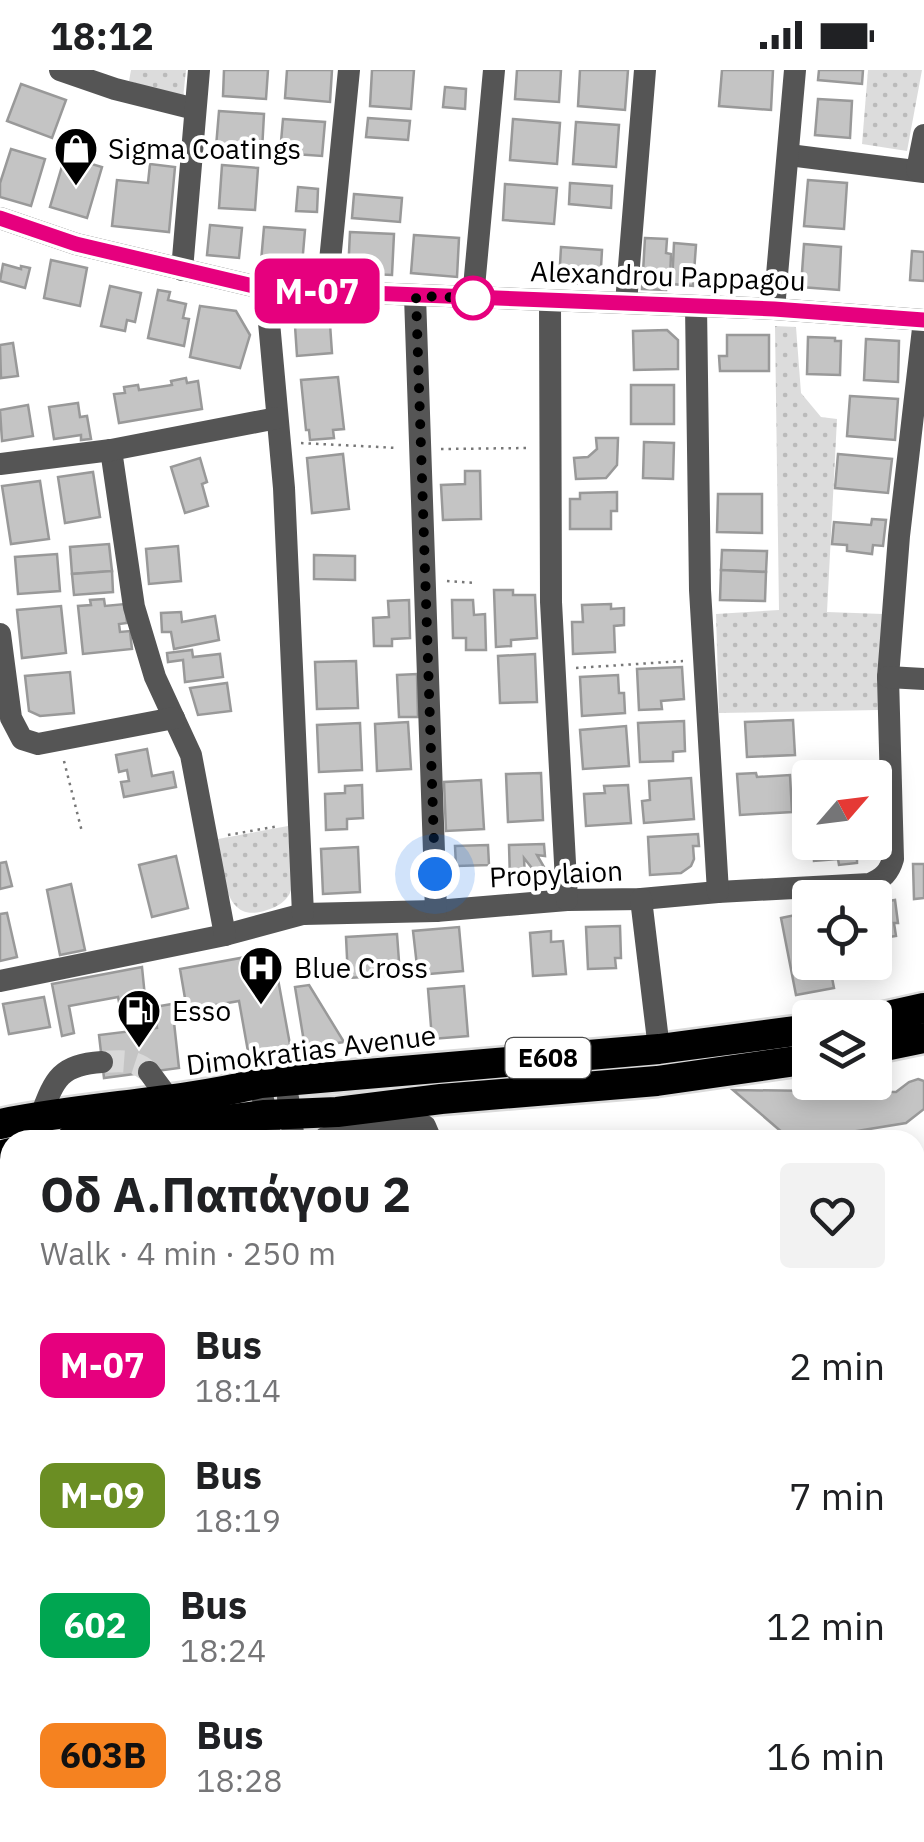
<!DOCTYPE html>
<meta charset="utf-8">
<style>
:root{--surface:#fff;--page:#f2f2f2;--text:#202124;--muted:#757577}
body{margin:0;font-family:"IBM Plex Sans",sans-serif;background:var(--page);color:var(--text);height:100vh;display:flex;flex-direction:column;font-size:38px;white-space:nowrap}
*{box-sizing:border-box;margin:0}
p{font-size:32px;color:var(--muted)}
.icon{flex:none;width:55px;height:55px;fill:none;stroke:currentColor;stroke-width:2;stroke-linecap:round;stroke-linejoin:round}
.map{position:relative;flex:1;overflow:hidden}
.sheet{position:absolute;left:0px;top:1060px;width:925px;height:712px;display:flex;flex-direction:column;background:var(--surface);border-radius:30px 30px 0 0;box-shadow:0 5px 25px #0003}
.sheet>*{flex:none}
.badge{padding:0 20px;border-radius:15px;font-size:35px;line-height:65px}
.needle{width:65px;rotate:62deg}
.fabs{position:absolute;left:792px;top:690px;display:grid;gap:20px}
.fabs a{display:grid;place-items:center;width:100px;height:100px;border-radius:10px;background:var(--surface);box-shadow:0 5px 25px #0003;font-size:50px}
.you{position:absolute;width:50px;height:50px;margin:-25px;border:8px solid #fff;border-radius:50%;background:#1a73e8;box-shadow:0 0 0 15px #1a73e833}
.map>.badge{position:absolute;translate:-50% -50%;box-shadow:0 0 0 5px #fff}
.round{display:grid;place-items:center;flex:none;width:105px;height:105px;border-radius:10px;background:var(--page)}
.head{display:flex;align-items:center;justify-content:space-between;height:170px;padding:0 40px}
h1{font-size:48px;font-weight:800;line-height:75px}
ul{padding:0;list-style:none}
li{display:flex;align-items:center;gap:30px;height:130px;padding:0 40px}
li div{flex:1}
li b{display:block;font-size:38px}
li em{font-style:normal}
li .badge{min-width:110px;font-weight:700;text-align:center}
.status{display:flex;justify-content:space-between;align-items:center;height:70px;padding:0 50px;background:var(--surface);direction:ltr}
.status svg{height:28px;fill:currentColor}
.map>svg:first-child{display:block}
.grass{fill:url(#grass-dots)}
.lines{fill:none;stroke-linecap:round;stroke-linejoin:round}
.stream{stroke:#a3a3a3;stroke-width:5}
.building{fill:#c4c4c4;stroke:#999;stroke-width:2.5}
.minor-tunnel{stroke:#d9d9d9;stroke-width:22;stroke-dasharray:22 11;stroke-linecap:butt}
.highway-casing{stroke:#dbdbdb;stroke-width:35}
.path{stroke:#777;stroke-width:2.5;stroke-dasharray:2.5 5;stroke-linecap:butt}
.minor{stroke:#555;stroke-width:22}
.highway{stroke:#000;stroke-width:30}
.line-casing{stroke:#fff;stroke-width:22}
.line{stroke:#e6007e;stroke-width:15}
.walk{stroke:#000;stroke-width:10;stroke-dasharray:0 18}
.stop-dot{fill:#fff;stroke:#e6007e;stroke-width:5}
.labels{text-anchor:middle;stroke-width:8;stroke-linejoin:round;paint-order:stroke}
.shield{fill:#fff;stroke:#4c4c4c;stroke-width:2.5}
.shield-label{font-size:25px;font-weight:bold;fill:#000}
.poi-label{font-size:28px;fill:#000;stroke:#fff;text-anchor:start}
.street-label{font-size:28px;fill:#000;stroke:#fff}
</style>
<div class="status"><b>18:12</b><svg viewBox="0 0 49 12"><path d="M0 12V9h3v3zM5 12V6h3v6zM10 12V3h3v9zM15 12V0h3v12zM26 1h20v11H26zM47 4h2v5h-2z"/></svg></div>
<div class="map">
<svg width="924" height="1772" viewBox="0 0 924 1772">
<defs>
<pattern id="grass-dots" width="8" height="8" patternUnits="userSpaceOnUse" patternTransform="scale(2.5)"><rect width="8" height="8" fill="#dcdcdc"/><path d="M2 2h.1M6 6h.1" fill="none" stroke="#bbb" stroke-width="1.8" stroke-linecap="round"/></pattern>
</defs>
<rect width="100%" height="100%" fill="#fff"/>
<g class="grass">
<polygon points="131,0 186,0 183,28 129,11"/>
<polygon points="868,0 922,0 907,81 862,74"/>
<polygon points="775,256 796,257 801,323 821,347 837,349 827,542 883,544 878,640 719,643 716,544 779,540"/>
<path d="M 288,756 C 288,768 294,812 291,820 C 288,831 277,837 267,840 C 222,856 224,800 218,769 Z"/>
<polygon points="924,1128 924,1203 915,1208 915,1131"/>
<polygon points="0,1487 10,1488 10,1650 0,1650"/>
</g>
<g class="lines">
<g class="stream">
<polyline points="915,1090 924,1087"/>
<polyline points="0,1541 10,1542"/>
</g>
</g>
<g class="building">
<polygon points="224,0 268,0 266,29 223,26"/>
<polygon points="287,0 332,0 330,32 285,28"/>
<polygon points="372,0 414,0 411,39 370,36"/>
<polygon points="517,0 561,0 559,32 515,29"/>
<polygon points="580,0 628,0 625,40 578,36"/>
<polygon points="722,0 773,0 771,40 719,36"/>
<polygon points="819,0 863,0 862,14 818,10"/>
<polygon points="21,14 66,30 52,68 7,51"/>
<polygon points="445,17 466,19 465,39 443,37"/>
<polygon points="818,29 852,31 850,68 815,65"/>
<polygon points="219,41 264,44 262,81 216,77"/>
<polygon points="368,48 410,51 408,70 366,67"/>
<polygon points="283,49 325,52 322,86 280,83"/>
<polygon points="513,49 560,53 557,94 510,90"/>
<polygon points="576,52 619,55 616,97 573,94"/>
<polygon points="11,79 45,89 31,136 0,127 0,113"/>
<polygon points="65,86 102,97 87,148 50,137"/>
<polygon points="150,94 175,97 169,162 112,156 117,110 148,113"/>
<polygon points="222,95 258,98 255,140 219,138"/>
<polygon points="808,110 847,113 844,159 804,156"/>
<polygon points="570,113 612,116 611,138 569,134"/>
<polygon points="505,114 557,118 554,154 503,150"/>
<polygon points="298,117 318,119 317,142 296,141"/>
<polygon points="354,124 402,128 400,152 352,148"/>
<polygon points="210,155 242,158 239,188 207,185"/>
<polygon points="264,157 305,160 302,195 261,192"/>
<polygon points="350,162 394,164 392,205 348,203"/>
<polygon points="414,165 459,168 457,207 411,203"/>
<polygon points="645,168 667,169 666,183 671,184 670,210 666,209 666,220 642,219"/>
<polygon points="674,173 696,175 693,216 672,214"/>
<polygon points="804,174 841,177 839,220 801,217"/>
<polygon points="561,177 602,180 600,215 559,212"/>
<polygon points="912,181 924,182 924,211 910,210"/>
<polygon points="51,190 87,198 80,236 44,228"/>
<polygon points="3,194 21,199 21,196 30,198 25,218 0,211"/>
<polygon points="110,216 141,223 135,252 127,250 125,261 101,256"/>
<polygon points="158,220 170,222 168,230 186,234 183,248 189,249 184,276 148,268"/>
<polygon points="200,236 236,241 250,265 240,298 190,287"/>
<polygon points="330,254 332,283 297,286 295,256"/>
<polygon points="667,260 678,270 678,299 634,300 633,261"/>
<polygon points="727,265 769,265 769,301 720,301 719,286 727,286"/>
<polygon points="808,267 835,268 835,271 841,271 840,305 807,304"/>
<polygon points="866,269 899,271 898,312 864,310"/>
<polygon points="13,273 18,306 1,308 0,275"/>
<polygon points="338,307 344,359 333,360 334,368 310,370 309,360 306,360 301,310"/>
<polygon points="186,308 187,313 198,311 202,339 119,353 114,324 125,323 124,317 138,315 139,320 172,315 171,311"/>
<rect x="631" y="315" width="43" height="39"/>
<polygon points="850,326 898,329 895,370 847,366"/>
<polygon points="78,333 80,347 87,346 91,369 81,370 81,365 54,369 49,337"/>
<polygon points="28,335 33,366 2,371 0,340"/>
<polygon points="596,368 618,368 617,395 606,408 576,409 574,388 588,387 597,379"/>
<polygon points="644,372 674,373 673,409 643,408"/>
<polygon points="343,384 349,439 312,443 307,388"/>
<polygon points="838,384 892,389 888,423 835,418"/>
<polygon points="200,388 207,412 202,414 208,436 185,443 171,397"/>
<polygon points="465,401 480,401 481,449 443,450 441,415 465,414"/>
<polygon points="93,402 100,447 65,453 58,407"/>
<polygon points="40,411 49,469 11,474 2,416"/>
<polygon points="617,422 617,441 611,441 611,459 570,459 570,429 580,429 580,423"/>
<polygon points="718,424 762,424 762,463 717,462"/>
<polygon points="872,449 886,450 883,476 873,475 872,484 847,481 847,475 832,474 834,452 871,455"/>
<polygon points="109,474 112,501 72,504 70,477"/>
<polygon points="178,476 181,511 149,514 146,479"/>
<polygon points="722,480 767,481 766,502 721,500"/>
<polygon points="57,484 60,521 18,524 15,487"/>
<polygon points="314,485 355,486 355,510 314,509"/>
<polygon points="721,500 766,502 765,531 720,530"/>
<polygon points="112,501 113,522 74,525 72,504"/>
<polygon points="494,520 513,520 513,525 535,525 537,568 511,570 511,576 496,577"/>
<polygon points="104,529 105,536 125,534 127,553 119,554 120,562 130,561 132,579 83,584 78,536 91,535 90,530"/>
<polygon points="409,530 410,568 392,569 392,576 374,576 373,548 389,547 388,531"/>
<polygon points="452,530 473,530 474,545 485,544 486,580 466,580 466,568 453,568"/>
<polygon points="611,534 611,539 624,538 624,555 614,556 615,582 573,584 572,552 583,552 582,535"/>
<polygon points="61,536 66,583 22,588 17,540"/>
<polygon points="181,542 182,552 215,546 219,570 174,579 171,562 162,562 161,543"/>
<polygon points="192,580 193,587 220,584 223,607 185,612 183,590 168,592 167,583"/>
<polygon points="535,584 537,632 500,633 498,586"/>
<polygon points="356,591 358,638 317,639 315,592"/>
<polygon points="682,597 684,629 661,631 662,639 639,640 637,599"/>
<polygon points="70,602 74,643 40,646 29,641 25,606"/>
<polygon points="417,604 418,647 399,647 397,605"/>
<polygon points="618,605 619,623 624,623 625,643 582,646 580,607"/>
<polygon points="227,613 231,641 198,645 190,618"/>
<polygon points="793,650 795,685 747,687 745,652"/>
<polygon points="684,651 685,681 673,682 673,691 640,692 638,653"/>
<polygon points="408,652 411,699 377,701 375,654"/>
<polygon points="360,653 362,700 319,702 317,655"/>
<polygon points="626,656 629,696 583,699 580,660"/>
<polygon points="147,679 152,706 173,702 176,717 124,727 121,712 129,711 127,700 119,702 116,685"/>
<polygon points="855,700 863,708 814,708 814,703"/>
<polygon points="541,703 543,750 508,752 506,704"/>
<polygon points="756,703 757,707 790,705 792,742 740,745 737,704"/>
<polygon points="691,708 694,749 644,753 642,731 650,730 649,711"/>
<polygon points="481,710 484,759 446,761 444,712"/>
<polygon points="362,715 363,748 347,749 347,759 326,760 325,724 345,723 345,716"/>
<polygon points="628,715 631,753 586,756 584,724 605,723 604,716"/>
<polygon points="698,764 699,776 693,776 694,789 691,796 681,803 650,805 648,767"/>
<polygon points="813,772 869,772 870,787 857,788 857,793 839,795 838,789 814,791"/>
<polygon points="544,774 545,786 537,785 544,797 535,802 524,788 525,809 510,809 509,775"/>
<polygon points="488,775 489,795 456,796 455,776"/>
<polygon points="358,777 360,822 323,824 321,779"/>
<polygon points="176,786 188,838 152,847 139,795"/>
<polygon points="6,792 12,816 0,819 0,793"/>
<polygon points="913,794 924,794 924,828 914,829"/>
<polygon points="71,814 85,880 60,885 47,820"/>
<polygon points="895,830 898,853 894,853 896,866 875,869 875,833"/>
<polygon points="810,842 810,892 829,892 834,918 796,925 781,848"/>
<polygon points="7,843 17,887 0,891 0,844"/>
<polygon points="620,856 621,888 615,888 616,898 588,899 586,857"/>
<polygon points="459,857 463,901 418,905 413,861"/>
<polygon points="551,861 551,872 563,871 566,904 533,906 530,863"/>
<polygon points="397,864 400,905 348,908 346,867"/>
<polygon points="273,882 291,980 249,987 239,931 187,940 180,899"/>
<polygon points="142,897 145,927 119,932 118,927 69,936 74,963 62,966 52,914"/>
<polygon points="309,915 344,972 305,978 295,917"/>
<polygon points="464,916 468,966 432,969 428,919"/>
<polygon points="44,927 50,957 9,964 3,934"/>
<polygon points="172,934 179,998 104,1008 99,965 157,958 154,937"/>
<polygon points="918,1009 924,1011 924,1039 906,1053 802,1070 791,1070 733,1020 896,1022 909,1012"/>
<polygon points="515,1063 521,1065 523,1070 461,1070"/>
<polygon points="10,1118 10,1396 0,1398 0,1121"/>
<polygon points="915,1420 924,1432 924,1444 915,1451"/>
</g>
<g class="lines">
<path class="minor-tunnel" d="M 102,992 C 120,991 135,989 149,1002"/>
<defs>
<g id="highway">
<polyline points="875,949 924,938"/>
<polyline points="875,978 924,968"/>
<path d="M 0,1054 C 86,1036 175,1034 261,1013 L 659,979 L 810,959"/>
<polyline points="71,1070 265,1045 337,1042 441,1029 657,1011 810,989"/>
<polyline points="0,1086 10,1083"/>
</g>
</defs>
<use href="#highway" class="highway-casing"/>
<g class="path">
<polyline points="301,373 398,378"/>
<polyline points="441,379 528,378"/>
<polyline points="447,511 476,513"/>
<polyline points="576,598 683,591"/>
<polyline points="64,691 82,762"/>
<polyline points="228,765 279,756"/>
<polyline points="439,1762 446,1772"/>
</g>
<g class="minor">
<polyline points="60,0 115,19 195,39"/>
<polyline points="789,85 924,102"/>
<polyline points="917,100 924,65"/>
<path d="M 0,148 L 76,174 L 266,219 L 774,239 L 924,250 L 899,466 L 888,607 L 893,789 C 889,803 883,808 870,814 L 718,822 L 641,829 L 567,830 L 436,841 L 303,844 L 225,865 L 0,911"/>
<polyline points="182,200 199,0"/>
<polyline points="266,219 284,418 303,844"/>
<polyline points="327,221 349,0"/>
<polyline points="415,226 436,841"/>
<polyline points="473,228 494,0"/>
<polyline points="550,231 551,532 567,830"/>
<polyline points="626,233 645,0"/>
<polyline points="696,236 700,520 718,822"/>
<polyline points="774,239 795,0"/>
<polyline points="111,380 134,537 155,607 191,685 225,865"/>
<polyline points="0,394 111,380 277,348"/>
<polyline points="0,564 11,648 22,669 38,674 174,648"/>
<polyline points="888,607 924,609"/>
<polyline points="641,829 659,979"/>
<polyline points="149,1002 169,1029"/>
<polyline points="288,1028 294,1070"/>
<polyline points="263,1029 271,1070"/>
<path d="M 41,1045 C 55,1008 60,995 102,992"/>
<polyline points="324,1070 325,1068 425,1056 431,1070"/>
<polyline points="915,1298 924,1293"/>
<polyline points="915,1489 924,1482"/>
<polyline points="915,1735 924,1741"/>
<polyline points="124,1762 133,1772"/>
<polyline points="466,1762 475,1772"/>
<polyline points="496,1762 507,1772"/>
<polyline points="592,1772 606,1762"/>
<polyline points="626,1772 634,1762"/>
</g>
<use href="#highway" class="highway"/>
</g>
<g class="lines">
<defs>
<polyline id="line" points="0,148 76,174 266,219 774,239 924,250"/>
</defs>
<use href="#line" class="line-casing"/>
<use href="#line" class="line"/>
<polyline class="walk" points="435,804 416,226 473,228"/>
</g>
<defs>
<symbol id="shop-pin" viewBox="-11 -11 22 30"><path d="M0 17L-7.5 6A9.5 9.5 0 1 1 7.5 6Z" fill="#000" stroke="#fff"/><path d="M-5-2.5h2.3a2.7 3.5 0 0 1 5.4 0H5L5.5 6h-11ZM-1.5-2.5h3a1.5 2.3 0 0 0-3 0Z" fill="#fff"/></symbol>
<symbol id="hospital-pin" viewBox="-11 -11 22 30"><path d="M0 17L-7.5 6A9.5 9.5 0 1 1 7.5 6Z" fill="#000" stroke="#fff"/><path d="M-5-5h3v3.5h4V-5h3V5h-3V1.5h-4V5h-3Z" fill="#fff"/></symbol>
<symbol id="fuel-pin" viewBox="-11 -11 22 30"><path d="M0 17L-7.5 6A9.5 9.5 0 1 1 7.5 6Z" fill="#000" stroke="#fff"/><path d="M-5.5-6h7V0h2V4h1.3V-2.5L3-4.5l.8-.8L6-3V5H2.5V1h-1V6h-7ZM-4.2-4.7v3.2H.2V-4.7Z" fill="#fff"/></symbol>
</defs>
<g fill-rule="evenodd">
<use href="#shop-pin" x="51" y="54" width="50" height="68"/>
<use href="#hospital-pin" x="236" y="873" width="50" height="68"/>
<use href="#fuel-pin" x="114" y="916" width="50" height="68"/>
</g>
<circle class="stop-dot" cx="473" cy="228" r="20"/>
<g class="labels">
<rect class="shield" x="505.5" y="968" width="85" height="40" rx="8"/>
<g class="shield-label">
<text x="548" y="997">E608</text>
</g>
<g class="poi-label">
<text x="108" y="89">Sigma Coatings</text>
<text x="294" y="908">Blue Cross</text>
<text x="172" y="951">Esso</text>
</g>
<g class="street-label">
<text transform="translate(668 206) rotate(2)" y="10">Alexandrou Pappagou</text>
<text transform="translate(556 804) rotate(-3)" y="10">Propylaion</text>
<text transform="translate(311 980) rotate(-7)" y="10">Dimokratias Avenue</text>
</g>
</g>
</svg>
<div class="fabs">
<a><svg class="needle" viewBox="-14 -14 28 28"><path d="M0-13l5 13h-10z" fill="#e53935"/><path d="M0 13l5-13h-10z" fill="#757577"/></svg></a>
<a><svg class="icon" aria-label="locate" viewBox="0 0 24 24"><circle cx="12" cy="12" r="6"/><path d="M12 2v4M12 18v4M2 12h4M18 12h4"/></svg></a>
<a><svg class="icon" aria-label="layers" viewBox="0 0 24 24"><path d="M12 4l9 5-9 5-9-5zM3 14l9 5 9-5"/></svg></a>
</div>
<div class="you" style="left:435px;top:804px"></div>
<b class="badge" style="left:317px;top:221px;background:#e6007e;color:#fff">M-07</b>
<section class="sheet">
<div class="head"><div><h1>Οδ Α.Παπάγου 2</h1><p>Walk · 4 min · 250 m</p></div><a class="round"><svg class="icon" aria-label="heart" viewBox="0 0 24 24"><path d="M12 20l-8-8c-3-5 5-10 8-4 3-6 11-1 8 4z"/></svg></a></div>
<ul>
<li><span class="badge" style="background:#e6007e;color:#fff">M-07</span><div><b>Bus</b><p>18:14</p></div><em>2 min</em></li>
<li><span class="badge" style="background:#6b8e23;color:#fff">M-09</span><div><b>Bus</b><p>18:19</p></div><em>7 min</em></li>
<li><span class="badge" style="background:#00a651;color:#fff">602</span><div><b>Bus</b><p>18:24</p></div><em>12 min</em></li>
<li><span class="badge" style="background:#f58220;color:#111">603B</span><div><b>Bus</b><p>18:28</p></div><em>16 min</em></li>
</ul>
</section>
</div>
